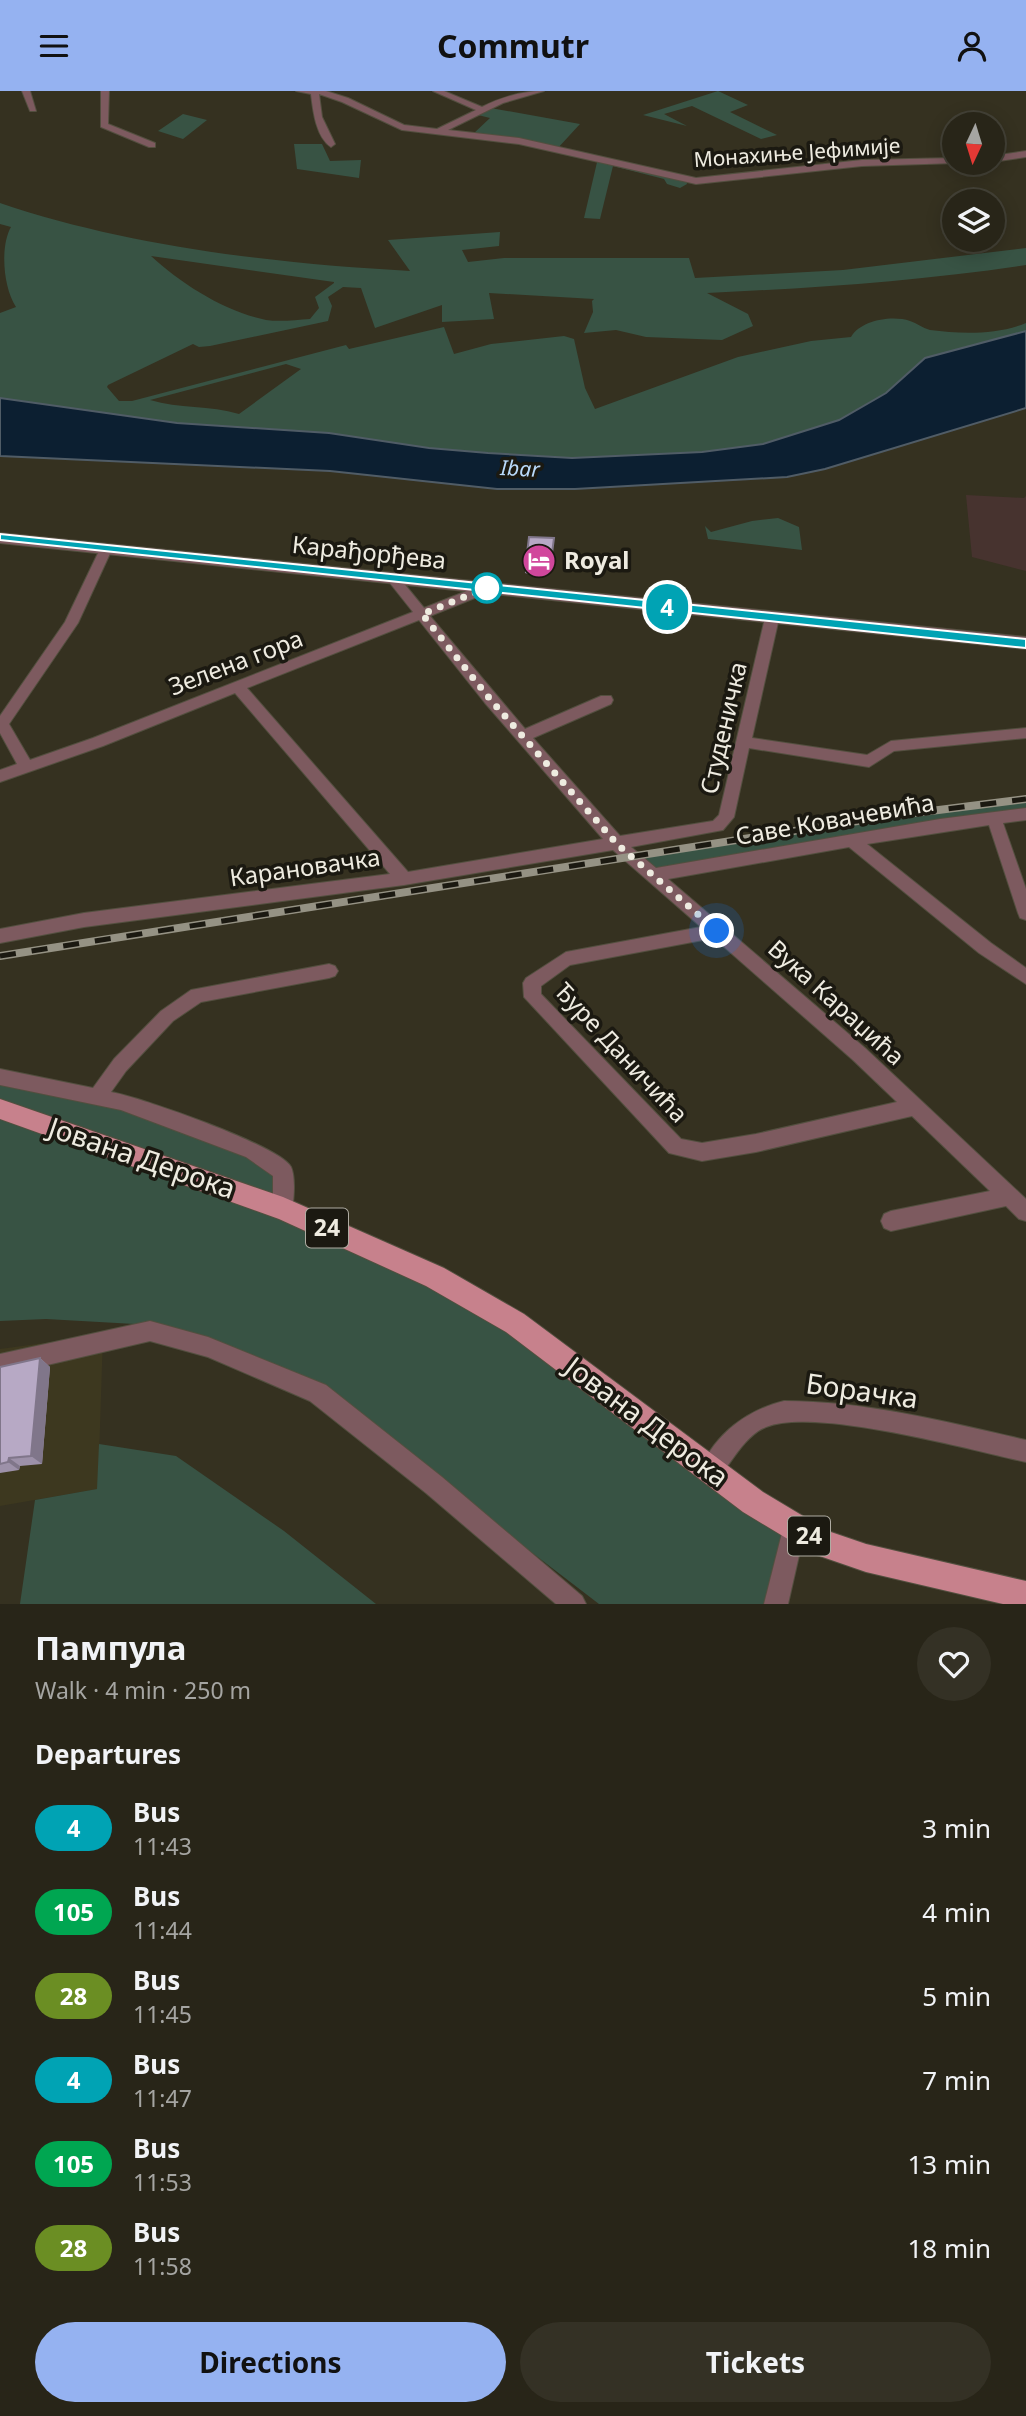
<!DOCTYPE html>
<meta charset="utf-8">
<style>
:root{--surface:#282518;--page:#343125;--text:#f1f3f6;--muted:#a5a5a2;--line:#444237;--accent:#95b2f1}
body{margin:0;font-family:"Noto Sans",sans-serif;background:var(--page);color:var(--text);height:100vh;display:flex;flex-direction:column;font-size:26px;white-space:nowrap}
*{box-sizing:border-box;margin:0}
p{font-size:23px;color:var(--muted)}
.icon{flex:none;width:38px;height:38px;fill:none;stroke:currentColor;stroke-width:2;stroke-linecap:round;stroke-linejoin:round}
.map{position:relative;height:1513px;overflow:hidden}
.sheet{display:flex;flex-direction:column;background:var(--surface);flex:1}
.sheet>*{flex:none}
.badge{padding:0 14px;border-radius:23px;font-size:24px;line-height:46px}
.needle{width:46px;rotate:184deg}
.tools{position:absolute;left:942px;top:21px;display:grid;gap:14px}
.tools a{display:grid;place-items:center;width:63px;height:63px;border-radius:50%;background:var(--surface);box-shadow:0 4px 18px #0003,0 0 0 2px var(--line);font-size:35px}
.you{position:absolute;width:35px;height:35px;margin:-18px;border:5px solid #fff;border-radius:50%;background:#1a73e8;box-shadow:0 0 0 10px #1a73e833}
.map>.badge{position:absolute;translate:-50% -50%;box-shadow:0 0 0 4px #fff}
h2{padding:0 35px;font-size:26px;line-height:63px}
.round{display:grid;place-items:center;flex:none;width:74px;height:74px;border-radius:37px;background:var(--page)}
.overview{display:flex;align-items:center;justify-content:space-between;height:119px;padding:0 35px}
h1{font-size:33px;font-weight:700;line-height:52px}
.cta{display:flex;gap:14px;margin-top:auto;padding:14px 35px}
.cta a{flex:1;height:80px;border-radius:42px;background:var(--accent);color:#111;font-size:28px;font-weight:700;line-height:80px;text-align:center}
.cta a+a{background:var(--page);color:var(--text)}
ul{padding:0;list-style:none}
li{display:flex;align-items:center;gap:21px;height:84px;padding:0 35px}
li div{flex:1}
li b{display:block;font-size:26px}
li em{font-style:normal}
li .badge{min-width:77px;font-weight:700;text-align:center}
header{display:flex;justify-content:space-between;align-items:center;height:91px;padding:0 35px;background:var(--accent);color:#111;font-size:32px;font-weight:700}
.map>svg:first-child{display:block}
.industrial{fill:#47332f}
.built{fill:#3d381f}
.green{fill:#385344;fill-rule:evenodd}
.water{fill:#0c1f31;stroke:#505c66;stroke-width:2}
.lines{fill:none;stroke-linecap:round;stroke-linejoin:round}
.minor-casing{stroke:#534f3f;stroke-width:2}
.tertiary-casing{stroke:#534f3f;stroke-width:2}
.primary-casing{stroke:#534f3f;stroke-width:2}
.minor{fill:#7d5a5f;fill-rule:evenodd}
.tertiary{fill:#7d5a5f;fill-rule:evenodd}
.primary{fill:#c7818c;fill-rule:evenodd}
.rail-casing{stroke:#959284;stroke-width:8}
.rail{stroke:#1b1911;stroke-width:5;stroke-dasharray:16;stroke-linecap:butt}
.wall{fill:#9d91a9}
.shaded-wall{fill:#80768a}
.building{fill:#b7a9c5;stroke:#80768a;stroke-width:2}
.line{fill:#00a3b4;stroke:#fff;stroke-width:2}
.walk{stroke:#eeebe0;stroke-width:7;stroke-dasharray:0 12.6}
.stop-dot{fill:#fff;stroke:#00a3b4;stroke-width:3.5}
.labels{text-anchor:middle;stroke-width:7;stroke-linejoin:round;paint-order:stroke}
.far-street-label{font-size:21px;fill:#eeebe0;stroke:#1b1911}
.far-water-label{font-size:21px;font-style:italic;fill:#b9dafb;stroke:#1b1911}
.shield{fill:#1b1911;stroke:#afaca2;stroke-width:2}
.shield-label{font-size:23px;font-weight:bold;fill:#eeebe0}
.street-label{font-size:24px;fill:#eeebe0;stroke:#1b1911}
.poi-label{font-size:24px;font-weight:bold;fill:#eeebe0;stroke:#1b1911;text-anchor:start}
.near-street-label{font-size:28px;fill:#eeebe0;stroke:#1b1911}
</style>
<header><svg class="icon" aria-label="menu" viewBox="0 0 24 24"><path d="M4 6h16M4 12h16M4 18h16"/></svg>Commutr<svg class="icon" aria-label="person" viewBox="0 0 24 24"><circle cx="12" cy="8" r="4"/><path d="M4 21q1-7 8-7t8 7"/></svg></header>
<div class="map">
<svg width="1026" height="1513" viewBox="0 0 1026 1513">
<rect width="100%" height="100%" fill="#353120"/>
<polygon class="industrial" points="966,404 1024,407 1026,405 1026,480 972,466"/>
<polygon class="built" points="103,1244 98,1398 0,1415 0,1258"/>
<g class="green">
<polygon points="718,0 748,14 730,21 777,44 761,48 692,15 664,23 687,35 643,24"/>
<polygon points="485,16 580,33 557,58 472,44 490,27 470,22"/>
<polygon points="183,23 207,29 183,48 158,40"/>
<polygon points="294,53 322,53 330,70 361,69 359,87 297,78"/>
<polygon points="598,67 686,88 687,93 680,97 667,93 664,88 613,75 600,128 584,127"/>
<path d="M 0,112 C 126,155 277,173 410,180 L 388,149 L 500,141 L 499,155 L 462,159 L 468,171 L 504,167 L 689,167 L 695,187 L 843,179 L 1026,157 L 1026,174 C 920,190 814,197 707,202 L 748,223 L 753,235 L 722,249 L 646,246 L 616,239 L 584,242 L 593,221 L 592,210 L 594,208 L 489,202 L 494,228 L 442,231 L 442,214 L 375,237 L 361,197 L 343,196 L 328,206 L 332,215 L 328,230 L 210,255 L 199,256 L 193,253 L 108,294 L 107,296 L 119,310 L 132,310 L 346,254 L 349,258 L 444,236 L 454,263 L 491,253 L 564,245 L 574,248 L 585,297 L 595,318 L 738,266 L 811,250 L 851,246 C 861,229 892,224 910,230 C 917,232 922,237 930,239 C 961,243 997,244 1026,232 L 1026,240 L 925,267 L 886,302 L 839,329 L 763,353 L 702,361 L 570,367 L 488,362 L 429,357 L 329,342 L 177,332 L 0,307 L 0,222 L 16,216 C 3,196 0,155 11,136 L 0,133 ZM 151,165 L 334,191 L 334,192 L 315,206 L 319,217 L 310,228 C 296,229 280,231 266,229 C 226,221 181,193 151,165 ZM 286,273 L 301,278 L 239,323 C 210,314 179,318 150,309 Z"/>
<polygon points="778,427 799,436 802,459 708,448 705,435 711,441 752,430"/>
<polygon points="1026,708 1026,723 653,784 630,765 883,726"/>
<polygon points="0,986 121,1011 283,1080 283,1118 403,1169 794,1438 776,1513 599,1513 471,1415 230,1258 170,1235 46,1228 0,1230"/>
<polygon points="99,1353 176,1365 284,1440 376,1513 20,1513 35,1409 97,1398"/>
</g>
<polygon class="water" points="1026,240 1026,317 825,378 787,386 575,398 497,398 330,380 0,365 0,307 177,332 329,342 429,357 488,362 572,367 702,361 763,353 839,329 886,302 925,267"/>
<g class="lines">
<defs>
<g id="minor">
<polygon points="22,0 30,0 36,20 30,20"/>
<polygon points="101,0 109,0 108,33 155,52 155,56 149,56 101,36"/>
<path d="M 296,0 L 326,0 L 348,7 L 404,34 L 437,38 L 476,19 L 433,0 L 444,0 L 482,16 C 502,6 522,0 544,0 L 503,12 L 448,39 L 519,47 L 696,87 L 862,69 L 954,67 L 954,72 L 957,72 L 862,75 L 696,93 L 519,53 L 402,39 L 342,11 L 319,3 L 322,26 L 335,53 L 331,56 C 316,46 313,20 311,3 Z"/>
<polygon points="1026,60 1026,66 992,71 992,65"/>
<path d="M 106,454 L 112,458 L 78,532 L 9,633 L 30,669 L 93,647 L 413,521 L 386,487 L 392,483 L 397,484 L 424,517 L 482,494 L 492,494 L 492,500 L 430,525 L 525,638 L 601,605 L 611,605 L 613,609 L 611,613 L 533,647 L 620,745 L 713,730 L 719,724 L 765,527 L 772,523 L 779,527 L 752,647 L 867,664 L 891,650 L 1026,637 L 1026,647 L 894,660 L 869,676 L 749,657 L 734,726 L 723,739 L 631,756 L 656,777 L 940,728 L 1026,717 L 1026,729 L 1003,732 L 1026,798 L 1026,829 L 1020,827 L 1018,822 L 989,734 L 867,753 L 991,852 L 1026,877 L 1026,893 L 979,862 L 849,756 L 668,788 L 865,957 L 1026,1108 L 1026,1130 L 1019,1128 L 1006,1115 L 891,1140 L 884,1137 L 881,1130 L 884,1123 L 891,1120 L 990,1100 L 912,1025 L 756,1061 L 702,1070 L 669,1062 L 524,906 L 523,892 L 526,887 L 566,861 L 701,836 L 613,759 L 404,794 L 84,836 L 0,852 L 0,838 L 84,822 L 390,783 L 235,602 L 103,655 L 0,691 L 0,679 L 17,673 L 0,642 L 0,625 L 65,531 L 100,458 ZM 419,529 L 485,612 L 603,748 L 408,781 L 247,597 ZM 714,847 L 853,969 L 897,1011 L 756,1043 L 702,1052 L 681,1048 L 541,903 L 541,895 L 570,874 Z"/>
<path d="M 329,873 L 335,875 L 338,880 L 335,885 L 329,887 L 201,911 L 173,930 L 126,980 L 111,1001 C 140,1006 280,1055 291,1076 C 296,1087 294,1114 290,1125 L 283,1127 L 276,1125 L 273,1118 L 273,1085 L 246,1066 L 121,1019 L 0,994 L 0,978 L 93,997 L 114,968 L 161,920 L 191,899 Z"/>
<polygon points="150,1230 208,1246 326,1294 442,1386 582,1505 586,1513 556,1513 426,1402 310,1310 208,1266 150,1250 0,1285 0,1263"/>
<path d="M 784,1310 C 866,1310 946,1331 1026,1349 L 1026,1371 C 971,1359 815,1316 766,1336 C 746,1344 732,1370 719,1387 L 711,1390 L 703,1387 L 700,1379 C 715,1343 747,1319 784,1310 Z"/>
<polygon points="794,1427 802,1430 805,1438 788,1513 764,1513 783,1438 786,1430"/>
</g>
<polygon id="tertiary" points="0,442 1026,546 1026,558 0,452"/>
<polygon id="primary" points="0,1008 283,1106 444,1177 524,1223 763,1401 828,1440 866,1453 1026,1490 1026,1513 1003,1513 866,1481 811,1462 743,1421 506,1241 426,1195 279,1128 0,1028"/>
</defs>
<use href="#minor" class="minor-casing"/>
<use href="#tertiary" class="tertiary-casing"/>
<use href="#primary" class="primary-casing"/>
<use href="#minor" class="minor"/>
<use href="#tertiary" class="tertiary"/>
<use href="#primary" class="primary"/>
<defs>
<polyline id="rail" points="0,865 883,726 1026,708"/>
</defs>
<use href="#rail" class="rail-casing"/>
<use href="#rail" class="rail"/>
</g>
<g class="wall">
<polygon points="554,447 550,481 539,486 525,482 526,471"/>
<polygon points="40,1267 50,1276 42,1373 20,1375 19,1379 0,1382 0,1276"/>
</g>
<g class="shaded-wall">
<polygon points="554,447 550,481 539,486 539,475"/>
<polygon points="40,1267 50,1276 42,1373 31,1365"/>
<polygon points="9,1367 20,1375 19,1379 8,1371"/>
</g>
<g class="building">
<polygon points="529,446 554,447 551,470 539,475 526,471"/>
<polygon points="40,1267 31,1365 9,1367 8,1371 0,1373 0,1276"/>
</g>
<polygon class="line" points="0,443 1026,548 1026,557 0,449"/>
<g class="lines">
<polyline class="walk" points="487,497 422,523 490,608 617,753 717,840"/>
</g>
<defs>
<symbol id="hotel-disc" viewBox="-11 -11 22 22"><circle r="9.5" fill="#d1479c" stroke="#1b1911"/><path d="M-6-4.5h1.5V1H6V5H4.5V3h-9V5H-6ZM-4 0a1.8 1.8 0 1 1 3.6 0ZM.5 0V-2.5h3Q6-2.5 6 0Z" fill="#fff"/></symbol>
</defs>
<g fill-rule="evenodd">
<use href="#hotel-disc" x="520" y="451" width="38" height="38"/>
</g>
<circle class="stop-dot" cx="487" cy="497" r="14"/>
<g class="labels">
<g class="far-street-label">
<text transform="translate(797 62) rotate(-4)" y="7">Монахиње Јефимије</text>
</g>
<g class="far-water-label">
<text transform="translate(520 378) rotate(3)" y="7">Ibar</text>
</g>
<g class="shield">
<rect x="306" y="1117.5" width="42" height="39" rx="5"/>
<rect x="788" y="1425.5" width="42" height="39" rx="5"/>
</g>
<g class="shield-label">
<text x="327" y="1145">24</text>
<text x="809" y="1453">24</text>
</g>
<g class="street-label">
<text transform="translate(369 462) rotate(6)" y="8">Карађорђева</text>
<text transform="translate(236 572) rotate(-21)" y="8">Зелена гора</text>
<text transform="translate(724 637) rotate(-77)" y="8">Студеничка</text>
<text transform="translate(835 729) rotate(-10)" y="8">Саве Ковачевића</text>
<text transform="translate(305 777) rotate(-8)" y="8">Карановачка</text>
<text transform="translate(836 912) rotate(42)" y="8">Вука Караџића</text>
<text transform="translate(621 962) rotate(47)" y="8">Ђуре Даничића</text>
</g>
<g class="poi-label">
<text x="564" y="478">Royal</text>
</g>
<g class="near-street-label">
<text transform="translate(142 1067) rotate(19)" y="10">Јована Дерока</text>
<text transform="translate(862 1300) rotate(8)" y="10">Борачка</text>
<text transform="translate(647 1331) rotate(37)" y="10">Јована Дерока</text>
</g>
</g>
</svg>
<div class="tools">
<a><svg class="needle" viewBox="-14 -14 28 28"><path d="M0-13l5 13h-10z" fill="#e53935"/><path d="M0 13l5-13h-10z" fill="#a5a5a2"/></svg></a>
<a><svg class="icon" aria-label="layers" viewBox="0 0 24 24"><path d="M12 4l9 5-9 5-9-5zM3 14l9 5 9-5"/></svg></a>
</div>
<div class="you" style="left:717px;top:840px"></div>
<b class="badge" style="left:667px;top:516px;background:#00a3b4;color:#fff">4</b>
</div>
<section class="sheet">
<div class="overview"><div><h1>Пампула</h1><p>Walk · 4 min · 250 m</p></div><a class="round"><svg class="icon" aria-label="heart" viewBox="0 0 24 24"><path d="M12 20l-8-8c-3-5 5-10 8-4 3-6 11-1 8 4z"/></svg></a></div>
<h2>Departures</h2>
<ul>
<li><span class="badge" style="background:#00a3b4;color:#fff">4</span><div><b>Bus</b><p>11:43</p></div><em>3 min</em></li>
<li><span class="badge" style="background:#00a651;color:#fff">105</span><div><b>Bus</b><p>11:44</p></div><em>4 min</em></li>
<li><span class="badge" style="background:#6b8e23;color:#fff">28</span><div><b>Bus</b><p>11:45</p></div><em>5 min</em></li>
<li><span class="badge" style="background:#00a3b4;color:#fff">4</span><div><b>Bus</b><p>11:47</p></div><em>7 min</em></li>
<li><span class="badge" style="background:#00a651;color:#fff">105</span><div><b>Bus</b><p>11:53</p></div><em>13 min</em></li>
<li><span class="badge" style="background:#6b8e23;color:#fff">28</span><div><b>Bus</b><p>11:58</p></div><em>18 min</em></li>
</ul>
<div class="cta"><a>Directions</a><a>Tickets</a></div>
</section>
